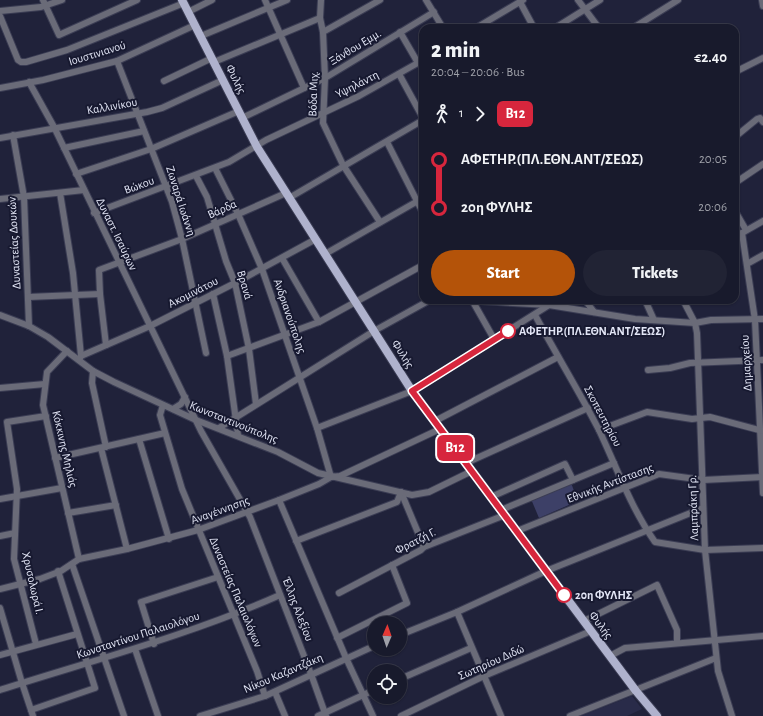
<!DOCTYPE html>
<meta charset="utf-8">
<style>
:root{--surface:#181a2c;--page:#212334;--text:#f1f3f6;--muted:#9fa1a9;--line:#363848;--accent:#b45309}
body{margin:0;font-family:"Alegreya Sans",sans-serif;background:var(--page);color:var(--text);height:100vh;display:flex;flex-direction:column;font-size:15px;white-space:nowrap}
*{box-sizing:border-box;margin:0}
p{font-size:13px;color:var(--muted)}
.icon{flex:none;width:22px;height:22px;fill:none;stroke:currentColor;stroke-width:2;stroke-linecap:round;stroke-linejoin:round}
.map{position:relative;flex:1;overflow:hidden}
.details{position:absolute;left:419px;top:24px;width:320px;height:280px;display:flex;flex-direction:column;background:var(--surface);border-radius:12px;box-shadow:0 1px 3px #0004,0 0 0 1px var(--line)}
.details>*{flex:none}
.badge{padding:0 8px;border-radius:6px;font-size:14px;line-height:26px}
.needle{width:26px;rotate:2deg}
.buttons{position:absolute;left:367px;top:616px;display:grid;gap:8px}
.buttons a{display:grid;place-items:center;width:40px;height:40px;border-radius:50%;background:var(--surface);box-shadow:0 1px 3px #0004,0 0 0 1px var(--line);font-size:20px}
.map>.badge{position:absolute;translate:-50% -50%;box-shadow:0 0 0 2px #fff}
.legs{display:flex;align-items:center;gap:6px;height:44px;padding:0 12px;font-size:13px}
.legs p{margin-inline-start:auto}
.overview{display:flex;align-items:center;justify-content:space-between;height:68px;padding:0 12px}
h1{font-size:22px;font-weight:800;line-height:30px}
.cta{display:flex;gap:8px;margin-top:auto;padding:8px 12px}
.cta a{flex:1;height:46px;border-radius:24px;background:var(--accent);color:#fff;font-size:16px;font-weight:800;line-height:46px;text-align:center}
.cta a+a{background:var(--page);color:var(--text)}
ul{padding:0 12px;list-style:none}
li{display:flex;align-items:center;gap:14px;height:48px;font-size:15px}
li i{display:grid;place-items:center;width:6px;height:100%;margin:0 5px;background:currentColor}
li i::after{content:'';width:10px;height:10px;margin:-5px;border:3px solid;border-radius:50%;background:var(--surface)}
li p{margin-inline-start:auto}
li:first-child i{background:linear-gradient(#0000 50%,currentColor 0)}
li:last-child i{background:linear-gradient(currentColor 50%,#0000 0)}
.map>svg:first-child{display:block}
.built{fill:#292b49}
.green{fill:#3d4067}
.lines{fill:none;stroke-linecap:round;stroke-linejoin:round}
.minor-casing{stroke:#3b3d54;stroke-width:8}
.major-casing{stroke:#3b3d54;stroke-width:10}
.minor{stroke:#6a6b78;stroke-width:6}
.major{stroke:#afb2cd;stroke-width:8}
.line-1-casing{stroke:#fff;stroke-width:9}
.line-1{stroke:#d7263d;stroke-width:6}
.stop-1-dot{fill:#fff;stroke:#d7263d;stroke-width:2}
.labels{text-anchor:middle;stroke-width:4;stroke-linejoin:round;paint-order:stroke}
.street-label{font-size:12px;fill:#e3e6f6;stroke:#171930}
.stop-label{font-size:12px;font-weight:bold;fill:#e3e6f6;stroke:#171930;text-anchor:start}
</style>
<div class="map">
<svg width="763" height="716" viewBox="0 0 763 716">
<rect width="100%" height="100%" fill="#20223a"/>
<polygon class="built" points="632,696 642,709 627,716 581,716"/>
<polygon class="green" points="571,483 578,501 539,518 531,499"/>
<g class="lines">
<defs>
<g id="minor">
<polyline points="43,0 59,35 137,0"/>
<polyline points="265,0 304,88"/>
<polyline points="321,0 320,18 323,32 325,78 323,123 343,165 380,222"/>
<polyline points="426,0 443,28"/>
<polyline points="578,0 599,28"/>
<polyline points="762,0 763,6"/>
<polyline points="520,2 534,28"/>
<polyline points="0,11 41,7 62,0"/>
<polyline points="188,12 212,0"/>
<polyline points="0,16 18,60 21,62 26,62 67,50 184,3"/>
<polyline points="476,28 523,0"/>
<polyline points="555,28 600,0"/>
<polyline points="633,28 678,0"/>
<polyline points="323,32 380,0"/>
<polyline points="400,32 418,63"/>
<polyline points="201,36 287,0"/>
<polyline points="117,61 172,202 182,239 206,353"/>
<polyline points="214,62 320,18"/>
<polyline points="735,72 763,58"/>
<polyline points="399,74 423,118"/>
<polyline points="164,81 212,58"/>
<polyline points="29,82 54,127 201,431 250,517 311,674 326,716"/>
<polyline points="0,88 43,80 117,61 195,25"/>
<polyline points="242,118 325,78 434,12"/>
<polyline points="13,135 24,197 29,326"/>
<polyline points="735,137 757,119 760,118 763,122"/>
<polyline points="0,138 147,112 162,108 223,80"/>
<polyline points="387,142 423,213"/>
<polyline points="64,148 144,131"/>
<polyline points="215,168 238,214 262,269 317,428 331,477"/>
<polyline points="76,174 151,149 239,111"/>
<polyline points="196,176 207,197 226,261 235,283 249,349 256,404"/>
<polyline points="735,183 763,164"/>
<polyline points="60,193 73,273 81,356"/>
<polyline points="289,198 423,120"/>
<polyline points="0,199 84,190"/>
<polyline points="735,211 746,230"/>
<polyline points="94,213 229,162 266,140 359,96 423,60"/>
<polyline points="742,233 755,320 763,493"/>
<polyline points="735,237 763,221"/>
<polyline points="325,254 423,198"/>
<polyline points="282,258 319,322"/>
<polyline points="747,264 763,255"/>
<polyline points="213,294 227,356 238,435"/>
<polyline points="28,297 100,294"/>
<polyline points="462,300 549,305 635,319 695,323 711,320 763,319"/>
<polyline points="472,300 494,339"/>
<polyline points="585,300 594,312"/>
<polyline points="645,300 654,320"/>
<polyline points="683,300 695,323 697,333 705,550 718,671 732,716"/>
<polyline points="0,315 29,326 48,337 93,371 114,382 196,420 278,452 318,473 412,495 429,492 472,471"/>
<path d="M 535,315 C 556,354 579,391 599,430 C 617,468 631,508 655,542 L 705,550 L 763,548"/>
<polyline points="106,345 100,294 99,270 182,239 286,193"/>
<polyline points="67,351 47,372 43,405 79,559"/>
<polyline points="227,356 319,322 423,265"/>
<polyline points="79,360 81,356 150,326 235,283 316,239"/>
<polyline points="648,370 670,368 690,363 763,360"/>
<polyline points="93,371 92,383 106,447"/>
<polyline points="0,388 45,384"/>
<polyline points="163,405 160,415 182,489 257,671 265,696"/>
<polyline points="173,409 181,404 185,397"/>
<polyline points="435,421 558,357"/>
<polyline points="219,428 374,331 430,300"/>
<polyline points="317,428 412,391 557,300"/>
<polyline points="599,430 647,412 692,419 710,417 763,431"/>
<polyline points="139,439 169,539"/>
<polyline points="101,448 127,549"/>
<polyline points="55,458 165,433"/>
<polyline points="466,463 588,408"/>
<polyline points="401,492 424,547"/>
<polyline points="491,497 565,464 573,480"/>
<polyline points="0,499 62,488"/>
<polyline points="279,500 346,658 373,716"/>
<polyline points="501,510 614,463"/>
<polyline points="68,513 116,505"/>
<polyline points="517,531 659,474 703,480 763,477"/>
<polyline points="0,536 15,533"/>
<polyline points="296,541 397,502 401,492"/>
<polyline points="72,564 124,716"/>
<polyline points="0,589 40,579 61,571 79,559 127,549 198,530 279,500 319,484 331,477 340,476 440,429"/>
<polyline points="339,593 421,550 424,547 505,515"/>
<polyline points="0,608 22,683 33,716"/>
<polyline points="457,612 501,716"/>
<polyline points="584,621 657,585 677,630 677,643"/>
<polyline points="400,635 457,612 546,571 703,508"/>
<polyline points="337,638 407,603 392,565"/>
<polyline points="36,644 14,559 17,489 7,422 46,416"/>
<polyline points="154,644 141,602 218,577"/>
<polyline points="135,649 158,716"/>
<polyline points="0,655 77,634"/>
<polyline points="610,656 625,648 763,636"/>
<polyline points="400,679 471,648"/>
<path d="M 0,690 C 94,660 190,635 280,595"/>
<polyline points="275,692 285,716"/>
<polyline points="31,710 95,688 58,571"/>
<polyline points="200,716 265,696 374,646"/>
<polyline points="318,716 374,690"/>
<polyline points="401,716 484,676 591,631"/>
<polyline points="570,716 716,658"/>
</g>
<polyline id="major" points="182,0 257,147 412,391 636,691 657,716"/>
</defs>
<use href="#minor" class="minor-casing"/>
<use href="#major" class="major-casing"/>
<use href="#minor" class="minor"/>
<use href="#major" class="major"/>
</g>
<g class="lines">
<defs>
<polyline id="line-1" points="508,331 412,391 564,595"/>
</defs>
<use href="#line-1" class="line-1-casing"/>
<use href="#line-1" class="line-1"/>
</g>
<g class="stop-1-dot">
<circle cx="508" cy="331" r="7"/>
<circle cx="564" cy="595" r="7"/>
</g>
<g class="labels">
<g class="street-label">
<text transform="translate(355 47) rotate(-31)" y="4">Ξάνθου Εμμ.</text>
<text transform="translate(97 53) rotate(-17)" y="4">Ιουστινιανού</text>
<text transform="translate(236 79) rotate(63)" y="4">Φυλής</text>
<text transform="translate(357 84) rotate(-27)" y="4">Υψηλάντη</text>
<text transform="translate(313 94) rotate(-88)" y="4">Βόδα Μιχ.</text>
<text transform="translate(112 106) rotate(-10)" y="4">Καλλινίκου</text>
<text transform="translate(139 185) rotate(-20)" y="4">Βώκου</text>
<text transform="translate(181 201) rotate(72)" y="4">Ζωναρά Ιωάννη</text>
<text transform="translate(222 209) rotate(-24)" y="4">Βάρδα</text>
<text transform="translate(117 234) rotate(64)" y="4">Δυναστ. Ισαύρων</text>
<text transform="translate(14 243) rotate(-93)" y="4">Δυναστείας Δουκών</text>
<text transform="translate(245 285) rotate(74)" y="4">Βρανά</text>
<text transform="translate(193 292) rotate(-27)" y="4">Ακομινάτου</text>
<text transform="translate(290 316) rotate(71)" y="4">Ανδριανούπολης</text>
<text transform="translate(403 354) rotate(58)" y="4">Φυλής</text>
<text transform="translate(746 363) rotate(-93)" y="4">Δημαρχείου</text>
<text transform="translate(603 416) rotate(62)" y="4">Σκοπευτηρίου</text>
<text transform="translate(234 422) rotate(22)" y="4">Κωνσταντινούπολης</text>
<text transform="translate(65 449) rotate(77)" y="4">Κόκκινης Μηλιάς</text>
<text transform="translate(610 483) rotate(-21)" y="4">Εθνικής Αντίστασης</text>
<text transform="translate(693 508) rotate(-92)" y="4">Λαμπράκη Γρ.</text>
<text transform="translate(220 510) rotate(-20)" y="4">Αναγέννησης</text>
<text transform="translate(415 541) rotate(-27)" y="4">Φρατζή Γ.</text>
<text transform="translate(33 583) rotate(77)" y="4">Χρυσολωρά Ι.</text>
<text transform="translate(236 592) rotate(67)" y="4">Δυναστείας Παλαιολόγων</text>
<text transform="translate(298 609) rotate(69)" y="4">Έλλης Αλεξίου</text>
<text transform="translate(601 625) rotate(53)" y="4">Φυλής</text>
<text transform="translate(138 635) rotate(-18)" y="4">Κωνσταντίνου Παλαιολόγου</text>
<text transform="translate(491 662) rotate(-24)" y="4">Σωτηρίου Διδώ</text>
<text transform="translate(283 673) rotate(-23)" y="4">Νίκου Καζαντζάκη</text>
</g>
<g class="stop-label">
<text x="519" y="335">ΑΦΕΤΗΡ.(ΠΛ.ΕΘΝ.ΑΝΤ/ΣΕΩΣ)</text>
<text x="575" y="599">20η ΦΥΛΗΣ</text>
</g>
</g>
</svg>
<div class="buttons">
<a><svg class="needle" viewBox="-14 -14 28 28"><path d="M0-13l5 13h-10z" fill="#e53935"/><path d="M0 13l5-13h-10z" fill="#9fa1a9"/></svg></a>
<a><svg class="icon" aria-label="locate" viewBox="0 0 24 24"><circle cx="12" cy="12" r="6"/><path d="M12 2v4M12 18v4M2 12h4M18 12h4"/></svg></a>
</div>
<b class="badge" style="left:455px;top:448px;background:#d7263d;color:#fff">Β12</b>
<section class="details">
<div class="overview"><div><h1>2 min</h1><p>20:04 – 20:06 · Bus</p></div><b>€2.40</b></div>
<div class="legs"><svg class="icon" aria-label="walk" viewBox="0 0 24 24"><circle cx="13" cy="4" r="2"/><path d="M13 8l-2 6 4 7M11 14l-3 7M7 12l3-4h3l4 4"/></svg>1<svg class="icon" aria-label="forward" viewBox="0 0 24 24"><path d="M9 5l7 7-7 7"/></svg><b class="badge" style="background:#d7263d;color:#fff">Β12</b></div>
<ul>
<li><i style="color:#d7263d"></i><b>ΑΦΕΤΗΡ.(ΠΛ.ΕΘΝ.ΑΝΤ/ΣΕΩΣ)</b><p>20:05</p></li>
<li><i style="color:#d7263d"></i><b>20η ΦΥΛΗΣ</b><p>20:06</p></li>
</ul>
<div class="cta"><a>Start</a><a>Tickets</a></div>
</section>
</div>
